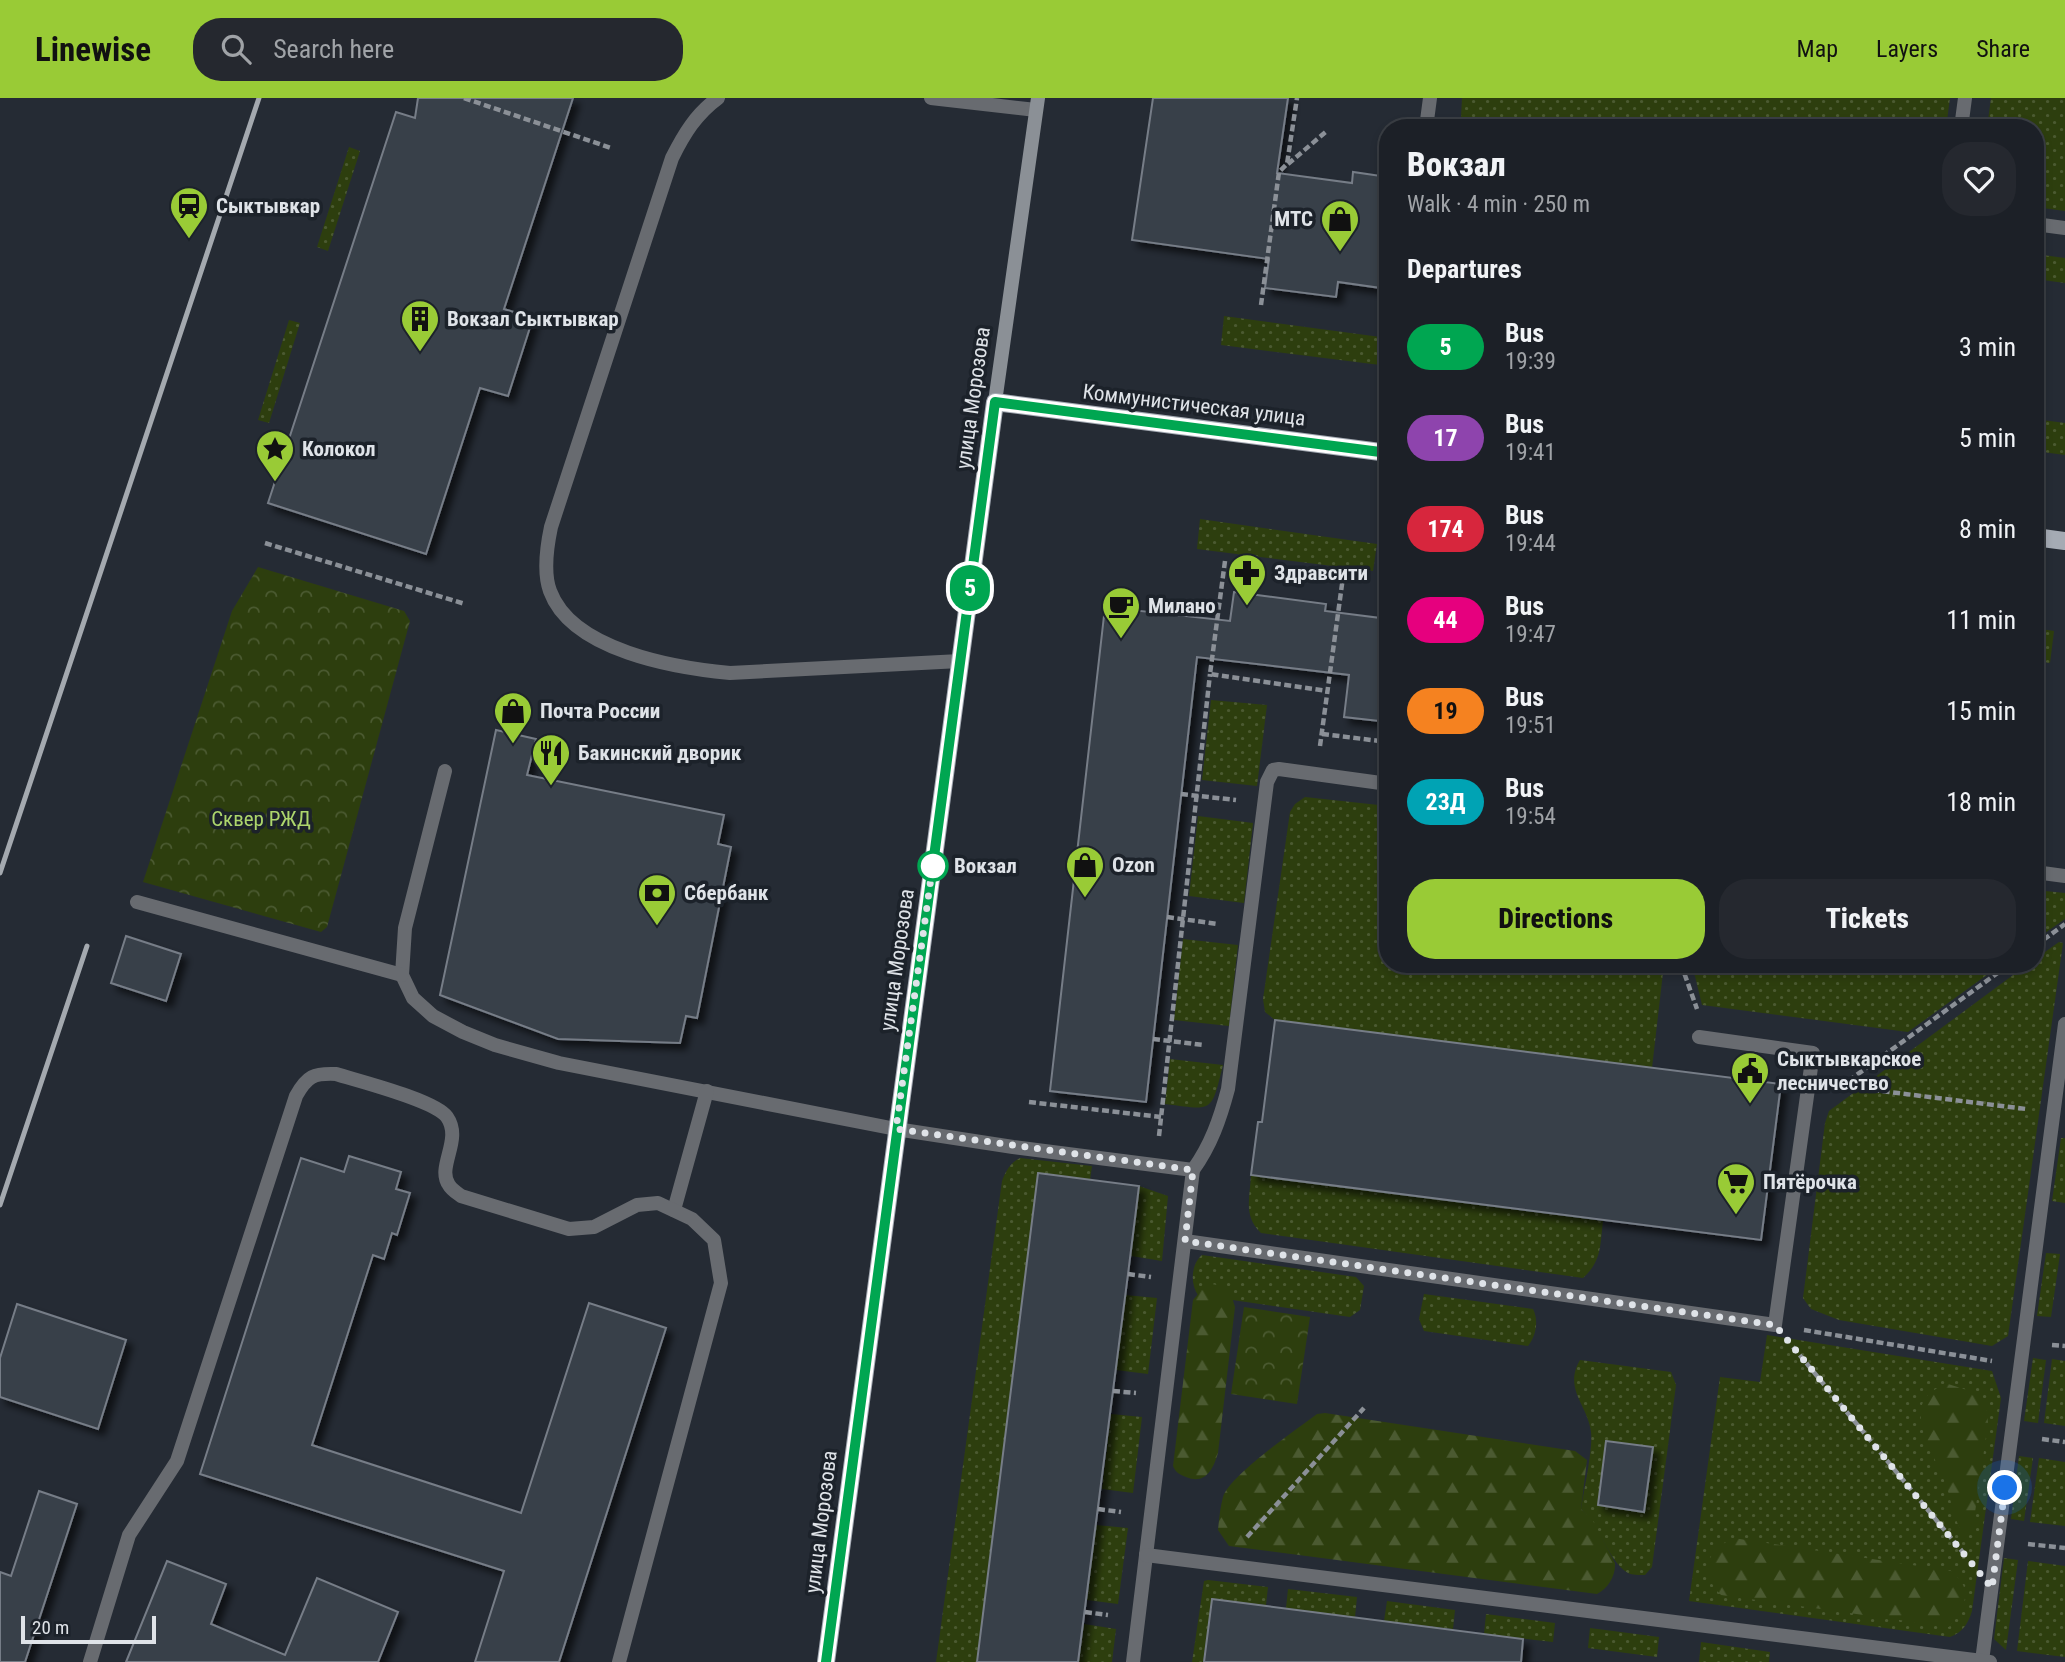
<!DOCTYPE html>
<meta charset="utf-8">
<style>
:root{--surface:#1c2027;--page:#25282f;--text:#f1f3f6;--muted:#a0a3a7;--line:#3a3e44;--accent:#99cb36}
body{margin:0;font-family:"Roboto Condensed",sans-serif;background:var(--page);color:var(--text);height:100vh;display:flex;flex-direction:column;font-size:26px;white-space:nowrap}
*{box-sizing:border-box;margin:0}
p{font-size:23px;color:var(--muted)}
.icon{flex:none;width:38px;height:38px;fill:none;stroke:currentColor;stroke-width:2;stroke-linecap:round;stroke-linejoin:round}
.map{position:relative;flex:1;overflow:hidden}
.drawer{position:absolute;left:1379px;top:21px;width:665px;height:854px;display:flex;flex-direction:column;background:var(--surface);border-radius:28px;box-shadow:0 4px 10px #0003,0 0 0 2px var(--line)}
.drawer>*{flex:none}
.badge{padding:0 14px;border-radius:23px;font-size:24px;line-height:46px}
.scale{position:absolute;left:21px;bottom:18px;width:135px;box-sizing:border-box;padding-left:7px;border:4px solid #dfe3e8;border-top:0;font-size:19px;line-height:24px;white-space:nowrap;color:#dfe3e8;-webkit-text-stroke:5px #1c222a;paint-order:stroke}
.you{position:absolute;width:35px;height:35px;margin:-18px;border:5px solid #fff;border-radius:50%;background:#1a73e8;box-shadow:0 0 0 10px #1a73e833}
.map>.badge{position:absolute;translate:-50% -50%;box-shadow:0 0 0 4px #fff}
h2{padding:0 28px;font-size:26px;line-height:63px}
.round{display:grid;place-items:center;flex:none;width:74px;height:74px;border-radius:28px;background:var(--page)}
.summary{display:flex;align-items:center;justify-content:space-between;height:119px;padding:0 28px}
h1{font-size:33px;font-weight:800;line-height:52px}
.primary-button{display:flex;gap:14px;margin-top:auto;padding:14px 28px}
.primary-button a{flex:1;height:80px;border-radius:28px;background:var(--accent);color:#111;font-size:28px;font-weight:800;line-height:80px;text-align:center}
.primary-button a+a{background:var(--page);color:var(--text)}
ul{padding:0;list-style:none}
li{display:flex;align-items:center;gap:21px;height:91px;padding:0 28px}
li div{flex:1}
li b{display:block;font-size:26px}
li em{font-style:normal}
li .badge{min-width:77px;font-weight:700;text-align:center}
header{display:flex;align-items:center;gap:42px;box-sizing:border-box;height:98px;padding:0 35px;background:var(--accent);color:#111}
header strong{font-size:33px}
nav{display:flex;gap:38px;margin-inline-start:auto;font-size:24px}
.search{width:490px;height:63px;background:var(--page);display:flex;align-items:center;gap:18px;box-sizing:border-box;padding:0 24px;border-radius:28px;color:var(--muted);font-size:26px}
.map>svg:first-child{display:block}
.grass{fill:url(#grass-dots)}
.forest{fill:url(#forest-firs)}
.park{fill:url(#park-crowns)}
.building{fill:#393f48;stroke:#767d87;stroke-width:2;filter:url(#shadow)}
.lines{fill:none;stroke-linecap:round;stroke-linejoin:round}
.path{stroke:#8b9097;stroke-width:4.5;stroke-dasharray:7 3.5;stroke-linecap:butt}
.service{stroke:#686b70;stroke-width:14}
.minor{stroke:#686b70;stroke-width:14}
.secondary{stroke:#8b9096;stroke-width:14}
.primary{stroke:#a5abb4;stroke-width:18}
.rail{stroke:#a4a9af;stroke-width:5}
.line-casing{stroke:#fff;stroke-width:16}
.line{stroke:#00a651;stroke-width:10}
.walk{stroke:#dfe3e8;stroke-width:7;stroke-dasharray:0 12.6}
.stop-dot{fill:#fff;stroke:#00a651;stroke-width:3.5}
.labels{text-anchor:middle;stroke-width:7;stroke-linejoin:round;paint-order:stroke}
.poi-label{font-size:21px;font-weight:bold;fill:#dfe3e8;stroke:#1c222a;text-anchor:start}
.street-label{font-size:21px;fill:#dfe3e8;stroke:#1c222a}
.park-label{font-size:21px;fill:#add66c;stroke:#1c222a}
.stop-label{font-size:21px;font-weight:bold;fill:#dfe3e8;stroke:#1c222a;text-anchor:start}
</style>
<header>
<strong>Linewise</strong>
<div class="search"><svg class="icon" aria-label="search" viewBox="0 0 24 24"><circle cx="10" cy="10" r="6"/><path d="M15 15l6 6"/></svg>Search here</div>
<nav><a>Map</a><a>Layers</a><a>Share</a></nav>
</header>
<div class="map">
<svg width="2065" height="1564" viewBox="0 0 2065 1564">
<defs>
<pattern id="grass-dots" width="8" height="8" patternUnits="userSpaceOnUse" patternTransform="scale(1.75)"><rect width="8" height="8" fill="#2d3e0e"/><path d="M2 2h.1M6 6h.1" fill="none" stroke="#4b5a31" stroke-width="1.8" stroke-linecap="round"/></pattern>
<pattern id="forest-firs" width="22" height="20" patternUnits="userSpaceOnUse" patternTransform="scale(1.75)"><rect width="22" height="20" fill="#2d3e0e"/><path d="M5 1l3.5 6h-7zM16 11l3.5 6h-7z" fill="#4b5a31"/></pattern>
<pattern id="park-crowns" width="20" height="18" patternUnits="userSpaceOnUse" patternTransform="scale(1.75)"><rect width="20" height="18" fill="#2d3e0e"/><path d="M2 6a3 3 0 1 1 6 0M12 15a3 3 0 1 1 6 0" fill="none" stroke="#4b5a31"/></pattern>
<filter id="shadow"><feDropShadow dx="6" dy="6" stdDeviation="3.5" flood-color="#0009"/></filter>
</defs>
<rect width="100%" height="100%" fill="#252b34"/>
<g class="grass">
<polygon points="1462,0 1950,0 1946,30 1482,30 1469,28 1461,19"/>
<polygon points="1991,0 2065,0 2065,113 2035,109 2035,30 1987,30"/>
<polygon points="349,49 360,53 328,153 317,149"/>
<polygon points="2035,156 2065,160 2065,185 2035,181"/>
<polygon points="1224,218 1388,240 1388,268 1221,247"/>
<polygon points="289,222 300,225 269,325 258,322"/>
<polygon points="2035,321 2065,325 2065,357 2035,353"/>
<polygon points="1200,421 1377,446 1373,473 1197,451"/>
<polygon points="2035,530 2054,533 2050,565 2035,563"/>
<polygon points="1211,602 1267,607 1257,688 1202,682"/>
<polygon points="1305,699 1388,708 1388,866 1664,866 1652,970 1275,922 1265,914 1263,901 1290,714 1295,706"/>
<polygon points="1198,718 1253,725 1244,805 1189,798"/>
<polygon points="2035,792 2065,795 2065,821 2035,842"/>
<polygon points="1183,841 1238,847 1229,928 1174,922"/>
<polygon points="2059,844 2063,845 2008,1238 1992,1248 1839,1222 1811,1211 1803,1200 1825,1025 1829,1013 2028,866 2035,866 2035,861"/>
<polygon points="1688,866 2002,866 1908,934 1702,907 1695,878"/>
<path d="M 1170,961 L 1223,967 C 1211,1016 1213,1012 1165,1006 Z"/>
<polygon points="2061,1040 2065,1040 2065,1105 2052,1103"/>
<path d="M 1020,1060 L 1092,1068 L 1090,1082 L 1038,1076 L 977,1564 L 936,1564 L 1002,1083 C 1006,1073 1010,1065 1020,1060 Z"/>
<path d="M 1251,1077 L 1603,1123 C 1600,1147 1602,1163 1583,1180 L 1261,1135 C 1243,1118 1250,1100 1251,1077 Z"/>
<polygon points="1139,1088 1168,1098 1162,1163 1131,1158"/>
<polygon points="2046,1155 2060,1156 2051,1219 2037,1218"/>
<path d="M 1202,1157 L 1356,1179 L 1364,1188 L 1360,1212 L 1350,1219 L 1198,1197 C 1190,1186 1191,1166 1202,1157 Z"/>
<path d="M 1424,1196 L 1533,1211 C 1539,1223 1536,1238 1528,1248 L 1424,1233 L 1419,1221 Z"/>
<polygon points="1125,1197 1157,1200 1148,1276 1116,1272"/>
<path d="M 1767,1237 L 1992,1273 L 2001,1300 L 1972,1513 C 1968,1526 1963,1534 1950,1539 L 1689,1503 L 1720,1279 L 1760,1284 Z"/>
<polygon points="2033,1260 2046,1262 2038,1325 2024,1323"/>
<polygon points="2052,1261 2065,1263 2065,1328 2044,1325"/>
<path d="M 1580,1262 L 1671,1274 L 1676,1287 L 1652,1469 L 1645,1477 C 1639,1477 1632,1477 1628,1475 C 1609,1464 1600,1428 1581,1411 C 1584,1392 1593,1351 1591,1334 C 1588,1307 1563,1291 1580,1262 Z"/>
<polygon points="1111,1316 1142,1319 1133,1395 1102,1391"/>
<polygon points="2019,1358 2033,1360 2024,1423 2011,1421"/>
<polygon points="2039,1360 2065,1364 2065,1428 2030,1424"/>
<polygon points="1096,1427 1128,1430 1118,1506 1087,1502"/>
<polygon points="2004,1460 2018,1462 2006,1552 1994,1541"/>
<polygon points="2028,1463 2065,1468 2065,1559 2017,1553"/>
<polygon points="1208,1482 1268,1489 1266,1507 1212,1501 1203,1564 1192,1564 1204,1483"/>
<polygon points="1288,1491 1357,1499 1355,1519 1286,1510"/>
<polygon points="1387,1503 1455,1512 1453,1531 1384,1523"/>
<polygon points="1486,1516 1555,1525 1553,1544 1484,1536"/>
<polygon points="1084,1526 1116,1531 1112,1564 1079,1564"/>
<polygon points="1590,1530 1659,1539 1657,1559 1588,1550"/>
<polygon points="1701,1544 1770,1554 1769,1564 1699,1564"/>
</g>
<g class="forest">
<path d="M 1212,1186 L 1221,1188 L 1230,1193 L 1235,1209 L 1218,1355 C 1213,1372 1205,1387 1186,1379 C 1179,1376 1176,1375 1173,1368 L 1193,1202 L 1204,1189 Z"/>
<path d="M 1948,1286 L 1967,1292 L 1986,1306 L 1988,1325 L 1972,1435 L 1965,1438 C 1952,1422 1952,1400 1944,1382 C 1932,1351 1896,1301 1948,1286 Z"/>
<path d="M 1325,1315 L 1575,1353 L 1587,1362 L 1581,1411 L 1592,1421 L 1615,1465 C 1616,1477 1608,1491 1597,1496 L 1229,1448 L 1218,1432 C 1219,1422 1220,1410 1223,1399 C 1230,1377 1296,1332 1317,1316 Z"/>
<path d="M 1733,1440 L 1951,1473 C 1975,1493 1965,1507 1949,1529 L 1721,1497 C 1698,1473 1706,1454 1733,1440 Z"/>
</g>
<g class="park">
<polygon points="258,469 404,513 410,523 327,829 321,834 143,784 232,513"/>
<polygon points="1244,1209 1310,1219 1297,1306 1231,1296"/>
</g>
<g class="building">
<polygon points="418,0 573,0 504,211 533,220 508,298 480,290 426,456 268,405 396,14 415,20"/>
<polygon points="1153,0 1288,0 1277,75 1352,85 1353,74 1388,79 1388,191 1338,184 1336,199 1265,190 1269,161 1132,142"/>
<polygon points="1234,494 1326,506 1325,513 1388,521 1388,624 1344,619 1349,577 1197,559 1146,1004 1050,993 1105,509 1230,523"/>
<polygon points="496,632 536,641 527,677 724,717 718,746 731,749 697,920 686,918 680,945 558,941 440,897"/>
<polygon points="126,838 181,856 166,903 111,885"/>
<polygon points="1275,922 1781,986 1761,1142 1251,1077 1258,1024 1262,1024"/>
<polygon points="349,1058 401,1074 396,1091 410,1095 397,1137 392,1135 384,1161 373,1157 312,1347 521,1415 589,1205 666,1230 559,1564 475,1564 504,1473 200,1376 301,1060 344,1074"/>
<polygon points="1038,1075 1139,1088 1128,1176 1078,1564 977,1564"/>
<polygon points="17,1206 126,1242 98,1331 0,1299 0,1260"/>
<polygon points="1606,1343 1653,1349 1644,1414 1598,1407"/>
<polygon points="39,1393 77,1406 25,1564 0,1564 0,1474 11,1478"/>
<polygon points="167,1463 226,1486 211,1526 285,1557 317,1480 398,1514 378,1564 126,1564"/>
<polygon points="1212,1501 1523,1541 1521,1564 1204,1564"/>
</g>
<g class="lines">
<g class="path">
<polyline points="464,0 611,50"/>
<polyline points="1288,66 1328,32"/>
<polyline points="1261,207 1279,74 1287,66 1297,0"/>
<polyline points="265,445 465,506"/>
<polyline points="1225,463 1210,576 1328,593"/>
<polyline points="2035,584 2037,570"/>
<polyline points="1322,636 1388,644"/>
<polyline points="1320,648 1343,479"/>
<polyline points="1181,696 1236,702"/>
<polyline points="1167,819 1218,826"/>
<polyline points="2035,848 2065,826"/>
<polyline points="1681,866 1697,911"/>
<polyline points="1153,941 1204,947"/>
<polyline points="1841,988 2026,1011"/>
<polyline points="1840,989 2010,866"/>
<polyline points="1029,1004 1161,1019"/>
<polyline points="1159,1038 1210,576"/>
<polyline points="1128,1176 1151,1179"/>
<polyline points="1804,1232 1992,1263"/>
<polyline points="2052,1247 2065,1248"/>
<polyline points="1793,1249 1966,1458"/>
<polyline points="1113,1293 1136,1295"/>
<polyline points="2042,1341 2065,1344"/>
<polyline points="1098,1411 1121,1414"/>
<polyline points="1247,1439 1364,1310"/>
<polyline points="2028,1446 2065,1450"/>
<polyline points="1085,1514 1108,1517"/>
</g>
<g class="service">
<path d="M 718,0 C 696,16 684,36 672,60 L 551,429 C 547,448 543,474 550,493 C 572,553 676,570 730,575 L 960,563"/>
<polyline points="931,0 1036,12"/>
<polyline points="1426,30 1430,0"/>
<polyline points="1961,30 1965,0"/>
<polyline points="2035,126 2065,130"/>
<polyline points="445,673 405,830 402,877 413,900 433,918 463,934 495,947 559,965 896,1031 1013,1049 1193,1072"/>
<polyline points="2035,774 2065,778"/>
<polyline points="137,804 402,877"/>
<polyline points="674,1112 707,993"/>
<polyline points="1185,1143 1775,1227 1813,955 1699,939"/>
<polyline points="1982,1563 2065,926"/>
<path d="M 90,1564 L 129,1437 L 177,1363 L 296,998 C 307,978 314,975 336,976 C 358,983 435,1002 447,1019 C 463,1042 436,1069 449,1087 C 451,1091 457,1095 461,1098 L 569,1131 L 594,1129 L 637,1107 L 658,1105 L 692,1121 L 714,1142 L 721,1185 L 619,1564"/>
<path d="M 1133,1564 L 1193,1072 C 1211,1047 1220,1021 1228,991 L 1267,684 L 1273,672 L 1279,671 L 1388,686"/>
</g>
<polyline class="minor" points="1146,1457 1990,1564"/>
<polyline class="secondary" points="995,304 1038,0"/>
<g class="primary">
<polyline points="2035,439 2065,443"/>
<polyline points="826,1564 995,304 1388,355"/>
</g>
<g class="rail">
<polyline points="0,775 259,0"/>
<polyline points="0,1107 87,848"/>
</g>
</g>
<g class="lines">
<defs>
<polyline id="line" points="826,1564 995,304 1388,355"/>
</defs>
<use href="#line" class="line-casing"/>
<use href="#line" class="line"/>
<polyline class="walk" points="933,768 934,758 896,1031 1193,1072 1185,1143 1775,1227 1992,1490 2005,1390"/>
</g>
<defs>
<symbol id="station-pin" viewBox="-11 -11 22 30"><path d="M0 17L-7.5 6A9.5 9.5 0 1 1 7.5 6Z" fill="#99cb36" stroke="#1c222a"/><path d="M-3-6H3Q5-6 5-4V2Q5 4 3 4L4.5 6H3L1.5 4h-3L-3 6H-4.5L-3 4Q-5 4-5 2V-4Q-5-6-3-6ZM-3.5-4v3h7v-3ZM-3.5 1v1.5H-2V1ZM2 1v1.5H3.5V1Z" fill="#111"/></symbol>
<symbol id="shop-pin" viewBox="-11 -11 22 30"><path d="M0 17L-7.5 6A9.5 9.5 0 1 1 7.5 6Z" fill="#99cb36" stroke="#1c222a"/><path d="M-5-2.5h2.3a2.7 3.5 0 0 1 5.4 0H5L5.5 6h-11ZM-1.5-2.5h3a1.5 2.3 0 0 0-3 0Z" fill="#111"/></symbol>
<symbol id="building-pin" viewBox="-11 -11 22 30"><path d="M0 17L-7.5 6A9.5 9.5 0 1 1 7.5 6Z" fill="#99cb36" stroke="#1c222a"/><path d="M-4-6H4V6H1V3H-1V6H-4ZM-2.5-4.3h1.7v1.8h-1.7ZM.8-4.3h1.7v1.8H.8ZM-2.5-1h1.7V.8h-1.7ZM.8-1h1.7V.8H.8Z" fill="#111"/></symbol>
<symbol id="sight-pin" viewBox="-11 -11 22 30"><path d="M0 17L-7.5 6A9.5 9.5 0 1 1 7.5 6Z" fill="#99cb36" stroke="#1c222a"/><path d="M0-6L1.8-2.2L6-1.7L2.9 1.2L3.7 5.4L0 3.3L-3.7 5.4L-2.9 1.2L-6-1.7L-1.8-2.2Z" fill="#111"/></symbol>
<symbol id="pharmacy-pin" viewBox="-11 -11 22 30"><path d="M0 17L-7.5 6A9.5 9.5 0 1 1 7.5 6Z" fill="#99cb36" stroke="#1c222a"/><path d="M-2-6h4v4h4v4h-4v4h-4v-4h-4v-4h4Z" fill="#111"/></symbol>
<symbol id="cafe-pin" viewBox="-11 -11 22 30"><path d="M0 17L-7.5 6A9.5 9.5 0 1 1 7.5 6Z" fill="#99cb36" stroke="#1c222a"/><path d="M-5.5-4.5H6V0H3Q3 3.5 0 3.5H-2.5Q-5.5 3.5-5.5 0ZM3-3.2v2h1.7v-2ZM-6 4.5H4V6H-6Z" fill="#111"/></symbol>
<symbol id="restaurant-pin" viewBox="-11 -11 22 30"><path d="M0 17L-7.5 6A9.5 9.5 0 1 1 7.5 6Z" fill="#99cb36" stroke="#1c222a"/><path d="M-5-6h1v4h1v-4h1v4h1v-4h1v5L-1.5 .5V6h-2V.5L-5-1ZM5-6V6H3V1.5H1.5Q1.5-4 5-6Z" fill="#111"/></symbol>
<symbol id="bank-pin" viewBox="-11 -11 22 30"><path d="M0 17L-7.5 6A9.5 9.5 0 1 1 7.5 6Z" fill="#99cb36" stroke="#1c222a"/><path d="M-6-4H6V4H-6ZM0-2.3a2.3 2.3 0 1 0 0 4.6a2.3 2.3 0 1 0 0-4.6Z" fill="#111"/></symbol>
<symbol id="civic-pin" viewBox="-11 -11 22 30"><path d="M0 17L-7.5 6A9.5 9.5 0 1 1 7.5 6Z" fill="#99cb36" stroke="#1c222a"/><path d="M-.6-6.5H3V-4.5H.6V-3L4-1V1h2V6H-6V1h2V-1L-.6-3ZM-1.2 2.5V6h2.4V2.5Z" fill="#111"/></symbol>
<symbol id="supermarket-pin" viewBox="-11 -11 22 30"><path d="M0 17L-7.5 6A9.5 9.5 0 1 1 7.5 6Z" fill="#99cb36" stroke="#1c222a"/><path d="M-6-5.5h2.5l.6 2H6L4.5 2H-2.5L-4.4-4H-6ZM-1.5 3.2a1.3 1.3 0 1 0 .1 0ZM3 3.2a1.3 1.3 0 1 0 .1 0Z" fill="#111"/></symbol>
</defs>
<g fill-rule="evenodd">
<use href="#station-pin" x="167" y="86" width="44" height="60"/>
<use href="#shop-pin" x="1318" y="99" width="44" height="60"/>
<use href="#building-pin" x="398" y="199" width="44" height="60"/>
<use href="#sight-pin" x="253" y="329" width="44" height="60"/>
<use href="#pharmacy-pin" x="1225" y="453" width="44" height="60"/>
<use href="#cafe-pin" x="1099" y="486" width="44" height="60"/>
<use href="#shop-pin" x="491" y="591" width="44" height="60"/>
<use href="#restaurant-pin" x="529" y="633" width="44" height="60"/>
<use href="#shop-pin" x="1063" y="745" width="44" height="60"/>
<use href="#bank-pin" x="635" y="773" width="44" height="60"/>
<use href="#civic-pin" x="1728" y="951" width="44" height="60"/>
<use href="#supermarket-pin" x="1714" y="1062" width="44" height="60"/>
</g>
<circle class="stop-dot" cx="933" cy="768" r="14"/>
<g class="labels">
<g class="poi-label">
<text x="216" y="115">Сыктывкар</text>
<text x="1313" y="128" text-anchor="end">МТС</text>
<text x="447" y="228">Вокзал Сыктывкар</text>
<text x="302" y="358">Колокол</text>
<text x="1274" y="482">Здравсити</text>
<text x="1148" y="515">Милано</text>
<text x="540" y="620">Почта России</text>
<text x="578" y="662">Бакинский дворик</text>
<text x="1112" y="774">Ozon</text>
<text x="684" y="802">Сбербанк</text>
<text x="1777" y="968">Сыктывкарское<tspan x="1777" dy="24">лесничество</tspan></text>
<text x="1763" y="1091">Пятёрочка</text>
</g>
<g class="street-label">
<text transform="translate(973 300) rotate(-82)" y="7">улица Морозова</text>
<text transform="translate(1194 307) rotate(7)" y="7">Коммунистическая улица</text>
<text transform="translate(897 862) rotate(-82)" y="7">улица Морозова</text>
<text transform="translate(821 1424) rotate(-83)" y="7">улица Морозова</text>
</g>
<g class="park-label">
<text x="261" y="728">Сквер РЖД</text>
</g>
<g class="stop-label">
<text x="954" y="775">Вокзал</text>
</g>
</g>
</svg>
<div class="scale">20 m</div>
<div class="you" style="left:2005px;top:1390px"></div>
<b class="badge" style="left:970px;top:490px;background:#00a651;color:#fff">5</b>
<section class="drawer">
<div class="summary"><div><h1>Вокзал</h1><p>Walk · 4 min · 250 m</p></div><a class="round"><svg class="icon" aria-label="heart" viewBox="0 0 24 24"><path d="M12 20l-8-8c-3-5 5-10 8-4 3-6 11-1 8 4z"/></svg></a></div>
<h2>Departures</h2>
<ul>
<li><span class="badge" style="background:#00a651;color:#fff">5</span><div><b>Bus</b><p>19:39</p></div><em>3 min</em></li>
<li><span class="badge" style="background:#8e44ad;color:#fff">17</span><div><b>Bus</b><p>19:41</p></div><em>5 min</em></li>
<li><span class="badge" style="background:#d7263d;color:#fff">174</span><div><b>Bus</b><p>19:44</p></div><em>8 min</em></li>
<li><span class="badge" style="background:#e6007e;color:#fff">44</span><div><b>Bus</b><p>19:47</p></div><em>11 min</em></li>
<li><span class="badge" style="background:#f58220;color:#111">19</span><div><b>Bus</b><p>19:51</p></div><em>15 min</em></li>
<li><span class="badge" style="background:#00a3b4;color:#fff">23Д</span><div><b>Bus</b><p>19:54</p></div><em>18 min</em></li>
</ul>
<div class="primary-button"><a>Directions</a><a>Tickets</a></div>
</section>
</div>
